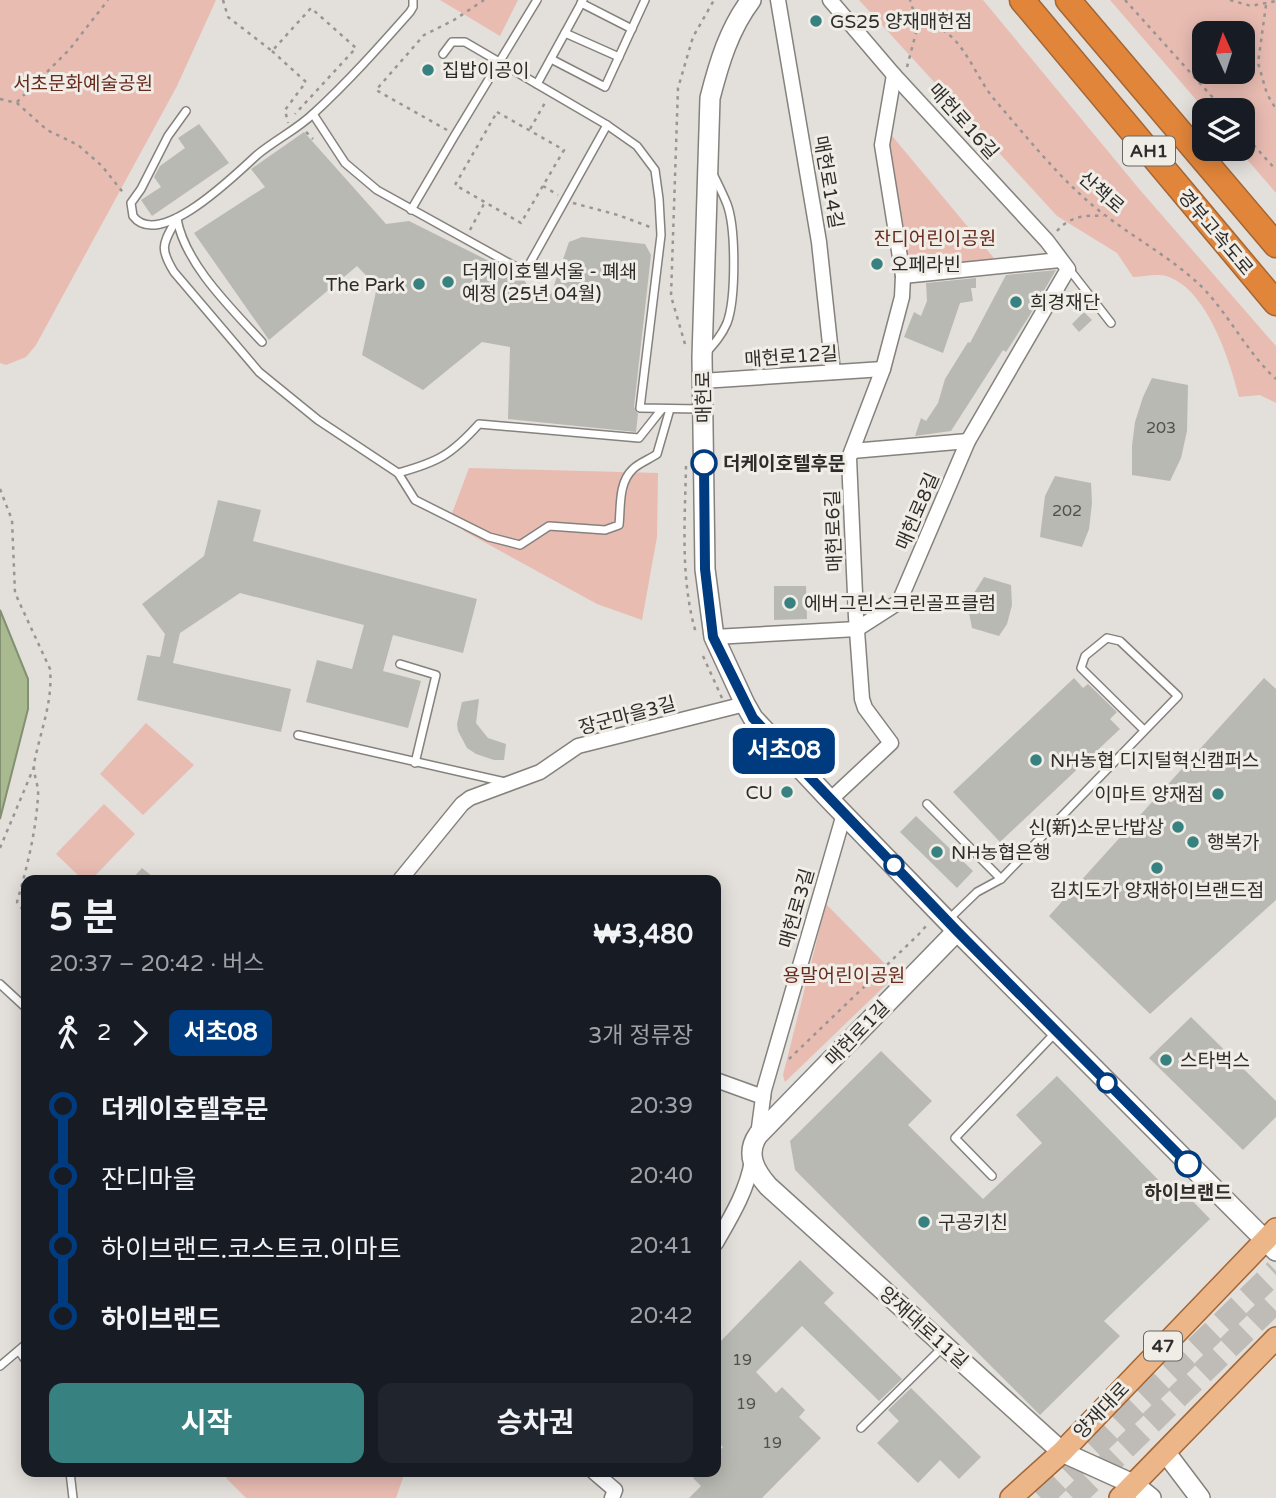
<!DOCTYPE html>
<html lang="ko">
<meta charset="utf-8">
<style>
:root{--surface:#171b24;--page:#20242c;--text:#f1f3f6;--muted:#9ea1a6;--accent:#388181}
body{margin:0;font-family:"Varela Round","Noto Sans KR",sans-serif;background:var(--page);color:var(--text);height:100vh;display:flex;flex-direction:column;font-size:26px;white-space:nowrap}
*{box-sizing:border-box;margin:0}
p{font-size:23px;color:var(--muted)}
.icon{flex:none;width:38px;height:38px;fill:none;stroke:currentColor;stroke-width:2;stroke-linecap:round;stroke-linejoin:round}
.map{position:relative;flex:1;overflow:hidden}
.drawer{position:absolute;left:21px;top:875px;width:700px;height:602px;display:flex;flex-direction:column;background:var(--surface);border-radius:14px;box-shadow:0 4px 18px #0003}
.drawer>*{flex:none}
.badge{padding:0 14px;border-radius:10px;font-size:24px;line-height:46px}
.needle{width:46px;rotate:357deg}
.fabs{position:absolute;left:1192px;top:21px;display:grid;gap:14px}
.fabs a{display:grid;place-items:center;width:63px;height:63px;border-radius:14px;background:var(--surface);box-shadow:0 4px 18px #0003;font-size:35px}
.map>.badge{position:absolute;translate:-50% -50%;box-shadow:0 0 0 4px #fff}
.legs{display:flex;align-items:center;gap:10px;height:77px;padding:0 28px;font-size:23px}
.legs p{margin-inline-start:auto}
.headline{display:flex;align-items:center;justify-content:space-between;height:119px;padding:0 28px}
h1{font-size:38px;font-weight:700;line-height:52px}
.cta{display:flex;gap:14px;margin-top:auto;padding:14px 28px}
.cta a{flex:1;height:80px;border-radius:14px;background:var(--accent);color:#fff;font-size:28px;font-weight:700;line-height:80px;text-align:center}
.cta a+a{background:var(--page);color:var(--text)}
ul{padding:0 28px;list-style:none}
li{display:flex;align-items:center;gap:24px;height:70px;font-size:26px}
li i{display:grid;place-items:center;width:10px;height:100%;margin:0 9px;background:currentColor}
li i::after{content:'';width:18px;height:18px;margin:-9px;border:5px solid;border-radius:50%;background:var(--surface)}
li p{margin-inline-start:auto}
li:first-child i{background:linear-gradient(#0000 50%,currentColor 0)}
li:last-child i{background:linear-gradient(currentColor 50%,#0000 0)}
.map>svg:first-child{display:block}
.green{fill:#e9bcb2;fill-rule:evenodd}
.water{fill:#a9ba90;stroke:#849072;stroke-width:2}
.building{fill:#b9b9b3}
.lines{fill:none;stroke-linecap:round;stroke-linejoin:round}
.highway-tunnel{stroke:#bfbbb7;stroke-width:24;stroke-dasharray:24 12;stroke-linecap:butt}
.lane-casing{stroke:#85827e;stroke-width:10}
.street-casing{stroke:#85827e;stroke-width:17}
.secondary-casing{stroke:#85827e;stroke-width:22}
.primary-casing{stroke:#a36635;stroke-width:24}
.highway-casing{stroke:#a36635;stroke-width:27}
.path{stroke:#999592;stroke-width:2.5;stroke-dasharray:3.5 5;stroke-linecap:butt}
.lane{stroke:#fff;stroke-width:7}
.street{stroke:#fff;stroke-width:14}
.secondary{stroke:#fff;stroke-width:19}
.primary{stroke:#edb689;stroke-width:21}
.highway{stroke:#e1853a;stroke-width:24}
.line-1-casing{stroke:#fff;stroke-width:16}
.line-1{stroke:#003b80;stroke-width:10}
.poi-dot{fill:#388181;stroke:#f0ede7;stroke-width:2.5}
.stop-1-dot{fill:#fff;stroke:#003b80;stroke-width:3.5}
.labels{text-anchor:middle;stroke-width:6;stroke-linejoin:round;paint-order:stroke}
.number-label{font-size:16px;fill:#52504d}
.shield{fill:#f0ede7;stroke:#696763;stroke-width:2}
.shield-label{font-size:18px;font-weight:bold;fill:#2f2d2b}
.poi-label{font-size:19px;fill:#2f2d2b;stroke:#f0ede7;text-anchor:start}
.park-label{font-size:19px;fill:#682b1f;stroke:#f0ede7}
.street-label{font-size:19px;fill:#2f2d2b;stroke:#f0ede7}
.stop-label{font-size:19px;font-weight:bold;fill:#2f2d2b;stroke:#f0ede7;text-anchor:start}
</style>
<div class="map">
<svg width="1276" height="1498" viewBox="0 0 1276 1498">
<rect width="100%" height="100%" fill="#e3dfda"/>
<g class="green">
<polygon points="0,0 216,0 177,86 36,345 26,357 6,365 0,363"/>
<polygon points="440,0 518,0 500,36"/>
<path d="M 859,0 L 983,0 L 1140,190 L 1276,346 L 1276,403 L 1260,395 L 1239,397 C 1230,361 1207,288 1166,276 C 1156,273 1143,277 1133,277 L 1117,253 L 1057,216 Z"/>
<path d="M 1110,0 L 1276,0 L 1276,193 L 1238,149 L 1242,149 L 1242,110 L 1205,110 ZM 1204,33 L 1242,33 L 1242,72 L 1204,72 Z"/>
<polygon points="888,131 998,263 909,272 887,146"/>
<polygon points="469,468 658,473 657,537 642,620 597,604 464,531 451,516"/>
<polygon points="146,723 194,765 143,815 100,774"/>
<polygon points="104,804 135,834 91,880 83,880 56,854"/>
<polygon points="826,904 896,975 785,1082 783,1075"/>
<polygon points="231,1472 405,1472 396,1498 246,1498 226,1478"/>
</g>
<polygon class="water" points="0,610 28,679 28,709 0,819"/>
<g class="building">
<polygon points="199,124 229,163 152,216 141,200 161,187 154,177 160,166 185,148 178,138"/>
<polygon points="304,132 386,224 409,221 523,278 531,292 551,294 569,242 582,237 645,244 651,255 634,407 638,414 636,432 508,419 510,347 482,342 423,390 362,355 377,287 357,266 269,340 194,233 265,187 251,169"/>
<polygon points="1056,270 1028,318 1006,352 1003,350 951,431 915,436 921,418 926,421 938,403 945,379 968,342 970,343 1006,275"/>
<polygon points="976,278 976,288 971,288 973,301 960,303 943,353 904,337 914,312 921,316 927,301 926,283"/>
<polygon points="1084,312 1092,320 1079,332 1072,324"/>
<polygon points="1152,378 1188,385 1187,431 1181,458 1170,481 1132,475 1132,446 1135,422 1143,397"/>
<polygon points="1055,476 1091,483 1092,503 1089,529 1082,547 1040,537 1045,496"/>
<polygon points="218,500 261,510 253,541 477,599 463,653 393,635 383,671 421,681 408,728 306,702 317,660 352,669 364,625 240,593 180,633 173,663 291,689 281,732 137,700 147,655 160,657 165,634 142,604 204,556"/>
<polygon points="984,577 1011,585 1012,605 1007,624 999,636 972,628 969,613 974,593"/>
<polygon points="774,586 806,586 807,619 774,620"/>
<polygon points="1074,678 1083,688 1088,684 1117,712 1110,719 1120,729 1000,842 953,792"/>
<polygon points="1264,678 1276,689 1276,900 1150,1014 1049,916"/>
<polygon points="479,699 476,723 488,738 506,744 504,760 494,760 476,754 467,748 458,731 457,724 462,702"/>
<polygon points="916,816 973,871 957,888 900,832"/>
<polygon points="142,868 157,880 131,880"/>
<polygon points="1191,1017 1276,1101 1276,1117 1243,1150 1149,1058"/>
<polygon points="881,1051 932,1101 908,1125 983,1199 1042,1143 1016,1115 1057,1076 1173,1195 1180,1188 1210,1219 1104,1321 1120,1336 1040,1415 795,1170 790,1141"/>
<polygon points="800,1260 834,1293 824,1303 902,1379 879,1401 802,1326 756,1372 776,1393 782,1387 805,1410 799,1417 821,1438 762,1498 689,1498 701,1486 693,1478 699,1472 716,1472 716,1454 723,1447 716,1440 716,1346"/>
<polygon points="911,1388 981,1457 959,1479 940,1460 918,1483 877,1443 899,1421 888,1410"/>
</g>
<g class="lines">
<g class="highway-tunnel">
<polyline points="1041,1498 1276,1271"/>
<polyline points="1073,1498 1276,1301"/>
</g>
<defs>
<g id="lane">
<polyline points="581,3 632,29"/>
<polyline points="565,33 619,57"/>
<polyline points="551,59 605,87 645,0"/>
<polyline points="537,84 583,0"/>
<path d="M 186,111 L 168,136 L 141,189 L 131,203 L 133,216 C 159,251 236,174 257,155 C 275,140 296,130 313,114 C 348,82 379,47 410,12 L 413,7 L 413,0"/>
<polyline points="313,114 345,163 377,190 525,272 607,125 465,42 452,42 443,54"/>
<polyline points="607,125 637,146 655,170 659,199 661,235 640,408 700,409"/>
<polyline points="411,210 455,135 537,0"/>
<path d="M 177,218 C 164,243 158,246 174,272 L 259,372 L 318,420 L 398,473 L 415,500 L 489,537 L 520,545 L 549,526 L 605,530 L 619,525 C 621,507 618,483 633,469 C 639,463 650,459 657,454 L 670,409"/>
<path d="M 177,219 C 185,264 231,308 262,342"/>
<polyline points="1069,269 1111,323"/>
<path d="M 705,354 C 714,344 722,335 727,323 C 736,299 736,228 727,204 C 723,194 718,184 713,174"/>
<path d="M 398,473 C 438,462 451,455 479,424 L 639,438 L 662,409"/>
<polyline points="400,664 436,675 415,763"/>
<polyline points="298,735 505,782"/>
<polyline points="927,804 1001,879"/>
<polyline points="948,920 977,892 1001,879 1178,696 1120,641 1107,638 1085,656 1081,668 1144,730"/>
<polyline points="0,984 26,1008"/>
<polyline points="992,1176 955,1138 1057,1031"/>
<polyline points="19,1351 26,1361"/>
<polyline points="0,1366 26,1344"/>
<polyline points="861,1428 944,1346"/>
<polyline points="70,1472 73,1498"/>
</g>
<g id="street">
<polyline points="778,0 819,242 833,372"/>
<polyline points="903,276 1060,260"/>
<polyline points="702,381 883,369"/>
<polyline points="852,451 968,441"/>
<polyline points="714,637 857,629 899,602 968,441 1068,269 1047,241 894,75 830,0"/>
<polyline points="830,800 891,743 865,708 862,699 856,617 849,458 883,369 902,297 903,276 882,145 894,75"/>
<polyline points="400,880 462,804 470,798 540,772 578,746 745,704"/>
<polyline points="716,1080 763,1097"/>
<polyline points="758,1135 764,1090 844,814"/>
<path d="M 716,1243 C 731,1217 747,1191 752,1161"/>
<polyline points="594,1472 615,1490 612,1498"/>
</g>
<g id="secondary">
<path d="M 751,0 C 729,29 719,63 710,98 L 702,357 L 705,569 L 714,637 L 745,704 L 753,718 L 830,800 L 957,931 L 1276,1251"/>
<path d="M 957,931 L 758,1135 C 745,1154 755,1171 768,1186 L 1062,1452 L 1135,1485 L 1151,1498"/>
<polyline points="1166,1453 1200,1498"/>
</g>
<g id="primary">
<polyline points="1011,1498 1062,1452 1276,1229"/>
<polyline points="1120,1498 1276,1338"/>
</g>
<g id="highway">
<polyline points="1022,0 1276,303"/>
<polyline points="1068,0 1276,245"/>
</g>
</defs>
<use href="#lane" class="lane-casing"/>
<use href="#street" class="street-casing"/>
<use href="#secondary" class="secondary-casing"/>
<use href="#primary" class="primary-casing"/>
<use href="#highway" class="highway-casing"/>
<g class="path">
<polyline points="223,0 228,17 272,51 311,8 356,48 295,114"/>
<polyline points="1125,0 1224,110"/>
<polyline points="1230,0 1251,6 1276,1"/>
<polyline points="1266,5 1258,63 1267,94 1276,109"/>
<path d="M 918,25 C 925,26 934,25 939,28 C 965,41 975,76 994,99 C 1025,135 1055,173 1091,204 C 1123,231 1159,250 1191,277 C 1225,305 1243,349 1276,379"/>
<polyline points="272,51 306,82 285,110 288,123"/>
<polyline points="907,67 918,25 910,0"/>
<polyline points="0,99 17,103 47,130 78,145 102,166 125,195"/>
<polyline points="17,102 69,50 108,0"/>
<polygon points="497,112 564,150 521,223 455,185"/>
<polyline points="530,129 546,101"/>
<polyline points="447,130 376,90 424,35 454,20 484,0"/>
<polyline points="306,132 313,139"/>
<polyline points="1242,132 1276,170"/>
<polyline points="543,186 558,195"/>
<polyline points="573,203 618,215 650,227"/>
<polyline points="470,230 485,202"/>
<path d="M 1057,231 C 1070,216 1085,215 1104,216"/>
<polyline points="685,344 671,296 678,88 693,37 714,0"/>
<path d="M 686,466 C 685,521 680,579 696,633"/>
<path d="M 0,489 L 12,520 L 15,593 L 50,669 C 53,703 40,732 34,764 C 33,775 39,785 38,796 C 36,831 27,868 17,902 L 26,914"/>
<polyline points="703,656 722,698"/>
<polyline points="753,744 786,779"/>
<polyline points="0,848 34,767"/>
<polyline points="789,1059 918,935 926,926 925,922"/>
</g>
<use href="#lane" class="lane"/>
<use href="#street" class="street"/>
<use href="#secondary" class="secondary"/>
<use href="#primary" class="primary"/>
<use href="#highway" class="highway"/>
</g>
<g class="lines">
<defs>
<polyline id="line-1" points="704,463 705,569 713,637 753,718 957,931 1188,1164"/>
</defs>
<use href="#line-1" class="line-1-casing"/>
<use href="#line-1" class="line-1"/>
</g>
<g class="poi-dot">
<circle cx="816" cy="21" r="7"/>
<circle cx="428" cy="70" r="7"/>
<circle cx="877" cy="264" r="7"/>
<circle cx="448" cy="282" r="7"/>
<circle cx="419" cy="284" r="7"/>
<circle cx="1016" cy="302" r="7"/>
<circle cx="790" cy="603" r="7"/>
<circle cx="1036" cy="760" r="7"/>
<circle cx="787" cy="792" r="7"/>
<circle cx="1218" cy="794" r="7"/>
<circle cx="1178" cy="827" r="7"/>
<circle cx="1193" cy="842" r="7"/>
<circle cx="937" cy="852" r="7"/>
<circle cx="1157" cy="868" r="7"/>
<circle cx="1166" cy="1060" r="7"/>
<circle cx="924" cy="1222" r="7"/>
</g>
<g class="stop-1-dot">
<circle cx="704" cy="463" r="12"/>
<circle cx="894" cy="865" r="9"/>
<circle cx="1107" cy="1083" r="9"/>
<circle cx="1188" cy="1164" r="12"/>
</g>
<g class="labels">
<g class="number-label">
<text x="1161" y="433">203</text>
<text x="1067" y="516">202</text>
<text x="742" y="1365">19</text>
<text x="746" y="1409">19</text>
<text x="772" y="1448">19</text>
</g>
<g class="shield">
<rect x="1123" y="136.5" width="52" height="29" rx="5"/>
<rect x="1144" y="1331.5" width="38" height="29" rx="5"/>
</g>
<g class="shield-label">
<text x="1149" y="157">AH1</text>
<text x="1163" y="1352">47</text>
</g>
<g class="poi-label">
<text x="830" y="28">GS25 양재매헌점</text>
<text x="442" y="77">집밥이공이</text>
<text x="891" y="271">오페라빈</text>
<text x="462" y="278">더케이호텔서울 - 폐쇄<tspan x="462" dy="22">예정 (25년 04월)</tspan></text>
<text x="405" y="291" text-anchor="end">The Park</text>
<text x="1030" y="309">희경재단</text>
<text x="804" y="610">에버그린스크린골프클럼</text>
<text x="1050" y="767">NH농협 디지털혁신캠퍼스</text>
<text x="773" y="799" text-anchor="end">CU</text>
<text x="1204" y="801" text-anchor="end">이마트 양재점</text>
<text x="1164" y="834" text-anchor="end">신(新)소문난밥상</text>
<text x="1207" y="849">행복가</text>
<text x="951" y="859">NH농협은행</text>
<text x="1157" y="897" text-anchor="middle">김치도가 양재하이브랜드점</text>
<text x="1180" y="1067">스타벅스</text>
<text x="938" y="1229">구공키친</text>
</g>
<g class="park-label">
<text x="83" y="90">서초문화예술공원</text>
<text x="935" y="245">잔디어린이공원</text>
<text x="844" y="982">용말어린이공원</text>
</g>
<g class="street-label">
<text transform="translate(964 121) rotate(48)" y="7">매헌로16길</text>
<text transform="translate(829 182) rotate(80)" y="7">매헌로14길</text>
<text transform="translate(1102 192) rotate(41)" y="7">산책로</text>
<text transform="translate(1216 232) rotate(50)" y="7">경부고속도로</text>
<text transform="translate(791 356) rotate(-4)" y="7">매헌로12길</text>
<text transform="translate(703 397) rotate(-91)" y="7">매헌로</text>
<text transform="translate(917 511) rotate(-67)" y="7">매헌로8길</text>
<text transform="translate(833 531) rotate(-92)" y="7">매헌로6길</text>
<text transform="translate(627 715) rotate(-15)" y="7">장군마을3길</text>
<text transform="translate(796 908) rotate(-74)" y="7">매헌로3길</text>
<text transform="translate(857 1033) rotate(-46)" y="7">매헌로1길</text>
<text transform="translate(924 1327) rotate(42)" y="7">양재대로11길</text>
<text transform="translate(1101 1410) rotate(-46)" y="7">양재대로</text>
</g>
<g class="stop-label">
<text x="723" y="470">더케이호텔후문</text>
<text x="1188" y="1199" text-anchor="middle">하이브랜드</text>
</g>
</g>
</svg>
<div class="fabs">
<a><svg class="needle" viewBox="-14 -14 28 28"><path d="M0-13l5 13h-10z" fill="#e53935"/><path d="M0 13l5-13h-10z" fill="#9ea1a6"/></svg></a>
<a><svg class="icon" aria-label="layers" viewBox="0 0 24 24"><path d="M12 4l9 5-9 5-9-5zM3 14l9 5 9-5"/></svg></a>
</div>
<b class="badge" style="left:784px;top:751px;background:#003b80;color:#fff">서초08</b>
<section class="drawer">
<div class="headline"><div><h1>5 분</h1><p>20:37 – 20:42 · 버스</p></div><b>₩3,480</b></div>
<div class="legs"><svg class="icon" aria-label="walk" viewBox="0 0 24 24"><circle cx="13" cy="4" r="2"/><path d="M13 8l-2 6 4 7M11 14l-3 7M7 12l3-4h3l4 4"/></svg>2<svg class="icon" aria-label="forward" viewBox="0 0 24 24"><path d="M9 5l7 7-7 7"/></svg><b class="badge" style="background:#003b80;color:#fff">서초08</b><p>3개 정류장</p></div>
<ul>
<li><i style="color:#003b80"></i><b>더케이호텔후문</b><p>20:39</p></li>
<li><i style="color:#003b80"></i><span>잔디마을</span><p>20:40</p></li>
<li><i style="color:#003b80"></i><span>하이브랜드.코스트코.이마트</span><p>20:41</p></li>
<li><i style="color:#003b80"></i><b>하이브랜드</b><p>20:42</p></li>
</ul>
<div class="cta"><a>시작</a><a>승차권</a></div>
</section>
</div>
